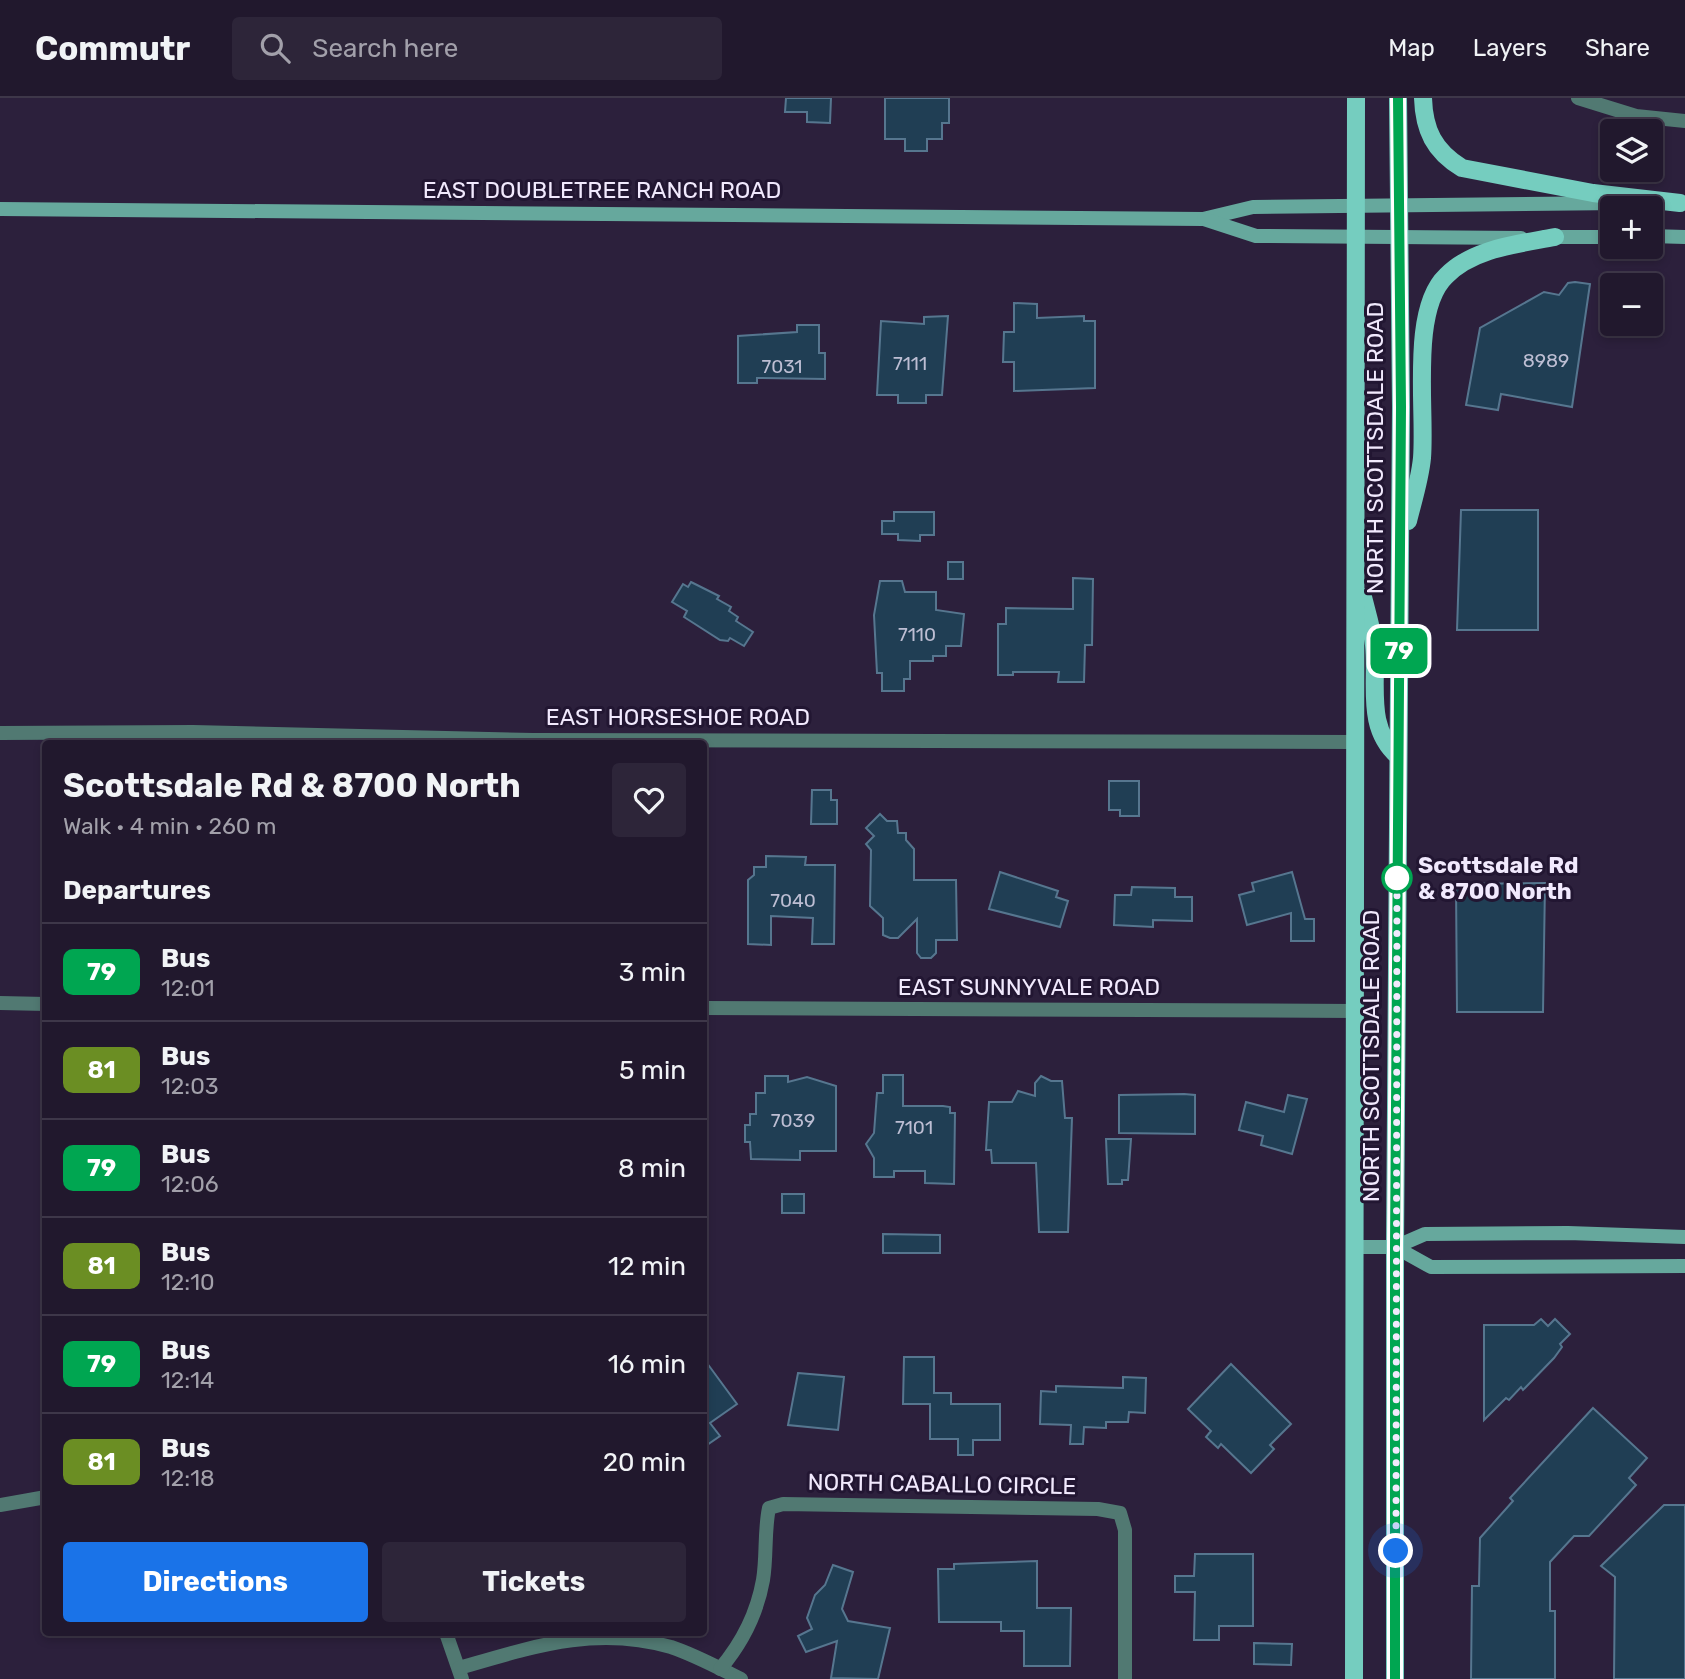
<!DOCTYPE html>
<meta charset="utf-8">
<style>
:root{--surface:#21182d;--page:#2d2539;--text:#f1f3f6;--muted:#a2a0aa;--line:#3e3749;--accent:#1a73e8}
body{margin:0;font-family:Rubik,sans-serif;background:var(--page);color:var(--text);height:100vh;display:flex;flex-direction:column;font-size:26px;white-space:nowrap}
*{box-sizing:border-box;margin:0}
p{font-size:23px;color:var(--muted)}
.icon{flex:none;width:38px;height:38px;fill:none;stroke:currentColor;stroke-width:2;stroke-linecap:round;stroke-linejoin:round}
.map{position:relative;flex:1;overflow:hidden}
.side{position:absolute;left:42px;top:642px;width:665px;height:896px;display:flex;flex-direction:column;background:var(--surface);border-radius:7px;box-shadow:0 4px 10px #0003,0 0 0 2px var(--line)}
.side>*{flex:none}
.badge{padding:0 14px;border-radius:10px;font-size:24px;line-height:46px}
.fabs{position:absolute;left:1600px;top:21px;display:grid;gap:14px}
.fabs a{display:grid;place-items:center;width:63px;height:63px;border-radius:7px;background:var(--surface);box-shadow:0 4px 10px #0003,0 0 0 2px var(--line);font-size:35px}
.you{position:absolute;width:35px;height:35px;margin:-18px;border:5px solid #fff;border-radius:50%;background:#1a73e8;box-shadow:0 0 0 10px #1a73e833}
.map>.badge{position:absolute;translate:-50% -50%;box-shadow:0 0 0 4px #fff}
h2{padding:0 21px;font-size:26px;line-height:63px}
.round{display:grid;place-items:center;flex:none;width:74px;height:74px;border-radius:7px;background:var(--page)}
.headline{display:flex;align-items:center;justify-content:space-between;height:119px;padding:0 21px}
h1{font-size:33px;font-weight:700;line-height:52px}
.cta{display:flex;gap:14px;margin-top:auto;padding:14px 21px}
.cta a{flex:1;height:80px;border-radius:7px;background:var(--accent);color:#fff;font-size:28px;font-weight:700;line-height:80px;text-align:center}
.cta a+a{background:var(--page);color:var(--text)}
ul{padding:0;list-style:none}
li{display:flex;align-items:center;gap:21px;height:98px;padding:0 21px;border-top:2px solid var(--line)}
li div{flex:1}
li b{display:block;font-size:26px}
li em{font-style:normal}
li .badge{min-width:77px;font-weight:700;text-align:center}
header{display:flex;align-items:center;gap:42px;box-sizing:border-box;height:98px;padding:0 35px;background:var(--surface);border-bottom:2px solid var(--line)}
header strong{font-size:33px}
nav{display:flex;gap:38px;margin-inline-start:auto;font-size:24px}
.search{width:490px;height:63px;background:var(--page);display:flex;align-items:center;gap:18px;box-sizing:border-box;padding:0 24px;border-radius:7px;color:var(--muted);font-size:26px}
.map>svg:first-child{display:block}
.building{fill:#203e54;stroke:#56768f;stroke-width:2}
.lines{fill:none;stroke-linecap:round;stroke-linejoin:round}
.street{stroke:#517972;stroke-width:14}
.secondary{stroke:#66a89d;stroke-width:14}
.primary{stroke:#75cdbf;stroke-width:18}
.line-casing{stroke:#fff;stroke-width:16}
.line{stroke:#00a651;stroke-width:10}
.walk{stroke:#f1e9fd;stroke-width:7;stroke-dasharray:0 12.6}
.stop-dot{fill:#fff;stroke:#00a651;stroke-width:3.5}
.labels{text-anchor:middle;stroke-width:6;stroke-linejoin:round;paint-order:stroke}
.number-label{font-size:19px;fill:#bdbed3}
.street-label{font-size:23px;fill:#f1e9fd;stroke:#221632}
.stop-label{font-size:23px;font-weight:bold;fill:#f1e9fd;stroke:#221632;text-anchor:start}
</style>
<header>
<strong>Commutr</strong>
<div class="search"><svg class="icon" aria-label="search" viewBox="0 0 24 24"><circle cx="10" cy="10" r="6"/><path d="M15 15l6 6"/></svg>Search here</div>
<nav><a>Map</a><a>Layers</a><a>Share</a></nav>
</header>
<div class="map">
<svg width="1685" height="1581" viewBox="0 0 1685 1581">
<rect width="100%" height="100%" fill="#2c203c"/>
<g class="building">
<polygon points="786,0 831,0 830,25 807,24 807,14 785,14"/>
<polygon points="885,0 949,0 949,25 942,25 942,41 927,41 927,53 905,53 905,41 885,41"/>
<polygon points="1575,184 1590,186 1572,309 1501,296 1498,312 1466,307 1480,230 1544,194 1559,197 1568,185"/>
<polygon points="1014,205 1037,206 1037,220 1084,218 1084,223 1095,223 1095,290 1014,293 1014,264 1003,264 1004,234 1014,234"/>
<polygon points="948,218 942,297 926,297 926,305 898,305 898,297 877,297 881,223 924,226 924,219"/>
<polygon points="797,227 819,227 819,255 825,255 825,281 757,280 757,285 738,285 738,238 797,234"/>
<polygon points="1461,412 1538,412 1538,532 1457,532"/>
<polygon points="894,414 934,414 934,437 920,437 920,443 898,442 898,436 882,436 882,423 894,423"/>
<rect x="948" y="464" width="15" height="17"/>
<polygon points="1073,480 1093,481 1092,547 1085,547 1084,584 1058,584 1059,574 1013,574 1013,577 998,577 998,526 1006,526 1006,510 1073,511"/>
<polygon points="880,483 902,483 905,494 936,494 936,512 964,516 961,548 946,548 946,558 933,558 933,563 910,563 910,581 904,581 904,593 882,593 882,575 877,575 874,517"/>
<polygon points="691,484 719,498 717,501 731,509 729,513 738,519 736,523 753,534 744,548 730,540 728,543 720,542 684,519 687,513 672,504 683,486 688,489"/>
<polygon points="1109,683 1139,683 1139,718 1120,718 1120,712 1109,712"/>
<polygon points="812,692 831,692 831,702 837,702 837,726 811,726"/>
<polygon points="880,716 887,723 897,723 898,735 906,735 906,742 914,751 914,782 956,782 957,842 936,842 936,855 931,860 921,860 917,855 917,821 898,840 890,840 883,837 883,820 870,808 871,752 866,746 874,738 866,730"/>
<polygon points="766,758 806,759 805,767 835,767 834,846 812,846 813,820 771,818 771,847 748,846 748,782 754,777 754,769 766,769"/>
<polygon points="1000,774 1058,793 1056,799 1068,803 1060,829 989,811"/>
<polygon points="1292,774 1305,821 1314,821 1314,843 1291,843 1291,815 1247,827 1239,797 1254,793 1252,785"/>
<polygon points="1545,785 1543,914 1457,914 1456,786"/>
<polygon points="1132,789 1175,790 1175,799 1192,799 1192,823 1153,822 1153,829 1114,827 1115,797 1131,797"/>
<polygon points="883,977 903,977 903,1008 943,1008 950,1009 950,1015 955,1015 954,1086 925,1085 925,1073 894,1073 894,1079 874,1079 874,1060 866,1046 874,1035 877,995 883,995"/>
<polygon points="765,978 788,978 788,984 807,979 836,988 836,1053 800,1053 800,1062 751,1061 750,1044 745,1044 745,1027 750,1027 750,1016 756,1016 756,995 765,995"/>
<polygon points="1041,978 1051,983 1062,983 1065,1020 1072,1020 1068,1134 1039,1134 1036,1065 992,1065 991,1052 986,1052 989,1004 1012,1004 1018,993 1035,998 1035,985"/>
<polygon points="1184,996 1195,997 1195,1036 1119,1035 1119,997"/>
<polygon points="1288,997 1307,1001 1292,1056 1261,1047 1263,1038 1239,1032 1246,1004 1284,1014"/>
<polygon points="1106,1041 1131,1041 1128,1082 1122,1082 1122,1086 1108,1086"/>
<rect x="782" y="1096" width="22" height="19"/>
<polygon points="883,1136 940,1137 940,1155 883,1155"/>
<polygon points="1541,1221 1548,1228 1555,1221 1570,1236 1560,1246 1562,1249 1554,1260 1523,1292 1521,1289 1509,1302 1506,1300 1484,1322 1484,1227 1534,1227"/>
<polygon points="904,1259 934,1259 934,1295 951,1295 951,1306 1000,1306 1000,1342 973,1342 973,1357 958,1357 958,1341 930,1341 930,1306 903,1306"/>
<polygon points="704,1261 737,1306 710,1325 720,1338 704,1349"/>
<polygon points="1231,1266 1291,1326 1270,1347 1274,1351 1251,1375 1221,1346 1218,1350 1206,1339 1211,1333 1188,1311"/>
<polygon points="798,1275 844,1279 838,1332 788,1327"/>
<polygon points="1123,1279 1146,1280 1145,1315 1129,1314 1128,1324 1106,1324 1106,1330 1084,1329 1083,1346 1070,1346 1071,1327 1040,1326 1041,1293 1056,1294 1056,1288 1123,1290"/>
<polygon points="1593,1310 1647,1360 1629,1380 1636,1387 1589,1438 1574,1438 1550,1464 1550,1513 1555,1513 1555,1581 1471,1581 1472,1488 1479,1488 1480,1440 1513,1403 1510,1400"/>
<polygon points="1664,1407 1685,1407 1685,1581 1614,1581 1615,1479 1601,1468"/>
<polygon points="1195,1456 1253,1456 1253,1528 1219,1528 1219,1542 1194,1542 1195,1494 1175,1494 1175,1478 1194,1478"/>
<polygon points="1037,1463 1037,1510 1071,1510 1070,1568 1024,1568 1024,1533 1001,1533 1001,1524 939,1524 938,1471 954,1471 954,1466"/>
<polygon points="833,1467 853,1474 842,1511 848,1523 890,1530 878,1581 831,1580 837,1543 806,1554 798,1538 812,1531 807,1520 815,1497 825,1487"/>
<polygon points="1254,1545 1292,1546 1291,1567 1254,1566"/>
</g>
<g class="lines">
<g class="street">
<polyline points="1578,0 1636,18 1685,23"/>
<polyline points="0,635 193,634 533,642 1355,644"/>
<polyline points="0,905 46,906"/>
<polyline points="704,910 1354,913"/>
<polyline points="0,1407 46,1399"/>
<polyline points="446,1535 462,1581"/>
<path d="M 459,1570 C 532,1549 595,1527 671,1549 C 695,1557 719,1570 741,1581"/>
<path d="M 720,1571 C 742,1545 757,1516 763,1482 C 767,1458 764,1434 769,1410 L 783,1406 L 1098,1411 L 1120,1415 L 1125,1432 L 1125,1581"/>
</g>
<g class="secondary">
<polyline points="0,111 1203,121 1253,109 1621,105"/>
<polyline points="1204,121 1256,138 1521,140"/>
<polyline points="1650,138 1685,139"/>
<polyline points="1545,139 1612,139"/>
<polyline points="1354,1149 1395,1149 1425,1136 1568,1135 1685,1139"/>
<polyline points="1395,1149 1431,1169 1685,1168"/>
</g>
<g class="primary">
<path d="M 1423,0 C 1424,32 1434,53 1462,70 L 1593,95 L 1680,105"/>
<path d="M 1408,423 C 1413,403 1420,381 1422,360 C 1426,312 1410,212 1446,178 C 1473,150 1519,146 1555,139"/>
<path d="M 1363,499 C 1367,515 1372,531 1374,547 C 1378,586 1365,629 1398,658"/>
<polyline points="1354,1581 1356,0"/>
<polyline points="1395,1581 1395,1149 1401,309 1398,0"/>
</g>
</g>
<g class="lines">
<defs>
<polyline id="line" points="1395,1581 1395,1149 1401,309 1398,0"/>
</defs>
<use href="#line" class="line-casing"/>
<use href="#line" class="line"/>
<polyline class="walk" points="1396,1453 1397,780"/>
</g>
<circle class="stop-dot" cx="1397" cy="780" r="14"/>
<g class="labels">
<g class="number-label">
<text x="1546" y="269">8989</text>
<text x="910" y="272">7111</text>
<text x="782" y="275">7031</text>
<text x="917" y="543">7110</text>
<text x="793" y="809">7040</text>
<text x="793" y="1029">7039</text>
<text x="914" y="1036">7101</text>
</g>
<g class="street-label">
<text x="602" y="100">EAST DOUBLETREE RANCH ROAD</text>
<text transform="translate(1375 350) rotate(-90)" y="8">NORTH SCOTTSDALE ROAD</text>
<text x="678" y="627">EAST HORSESHOE ROAD</text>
<text x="1029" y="897">EAST SUNNYVALE ROAD</text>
<text transform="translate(1371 958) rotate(-90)" y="8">NORTH SCOTTSDALE ROAD</text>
<text transform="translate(942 1386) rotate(1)" y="8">NORTH CABALLO CIRCLE</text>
</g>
<g class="stop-label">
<text x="1418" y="775">Scottsdale Rd<tspan x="1418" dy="26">&amp; 8700 North</tspan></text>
</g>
</g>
</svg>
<div class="fabs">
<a><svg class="icon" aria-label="layers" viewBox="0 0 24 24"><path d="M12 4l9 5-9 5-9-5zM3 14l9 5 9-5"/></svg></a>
<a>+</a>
<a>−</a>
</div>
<div class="you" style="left:1396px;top:1453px"></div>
<b class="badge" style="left:1399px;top:553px;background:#00a651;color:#fff">79</b>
<section class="side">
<div class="headline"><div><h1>Scottsdale Rd &amp; 8700 North</h1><p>Walk · 4 min · 260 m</p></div><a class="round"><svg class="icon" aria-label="heart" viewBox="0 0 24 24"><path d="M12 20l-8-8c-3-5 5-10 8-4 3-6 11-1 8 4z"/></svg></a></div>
<h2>Departures</h2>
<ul>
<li><span class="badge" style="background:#00a651;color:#fff">79</span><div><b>Bus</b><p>12:01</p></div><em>3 min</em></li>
<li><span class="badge" style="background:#6b8e23;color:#fff">81</span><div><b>Bus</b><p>12:03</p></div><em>5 min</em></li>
<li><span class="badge" style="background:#00a651;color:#fff">79</span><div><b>Bus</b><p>12:06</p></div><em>8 min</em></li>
<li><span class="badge" style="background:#6b8e23;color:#fff">81</span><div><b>Bus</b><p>12:10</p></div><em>12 min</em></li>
<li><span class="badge" style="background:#00a651;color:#fff">79</span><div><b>Bus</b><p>12:14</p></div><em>16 min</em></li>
<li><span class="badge" style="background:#6b8e23;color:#fff">81</span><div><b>Bus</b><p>12:18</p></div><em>20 min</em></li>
</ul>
<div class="cta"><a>Directions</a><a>Tickets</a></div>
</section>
</div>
